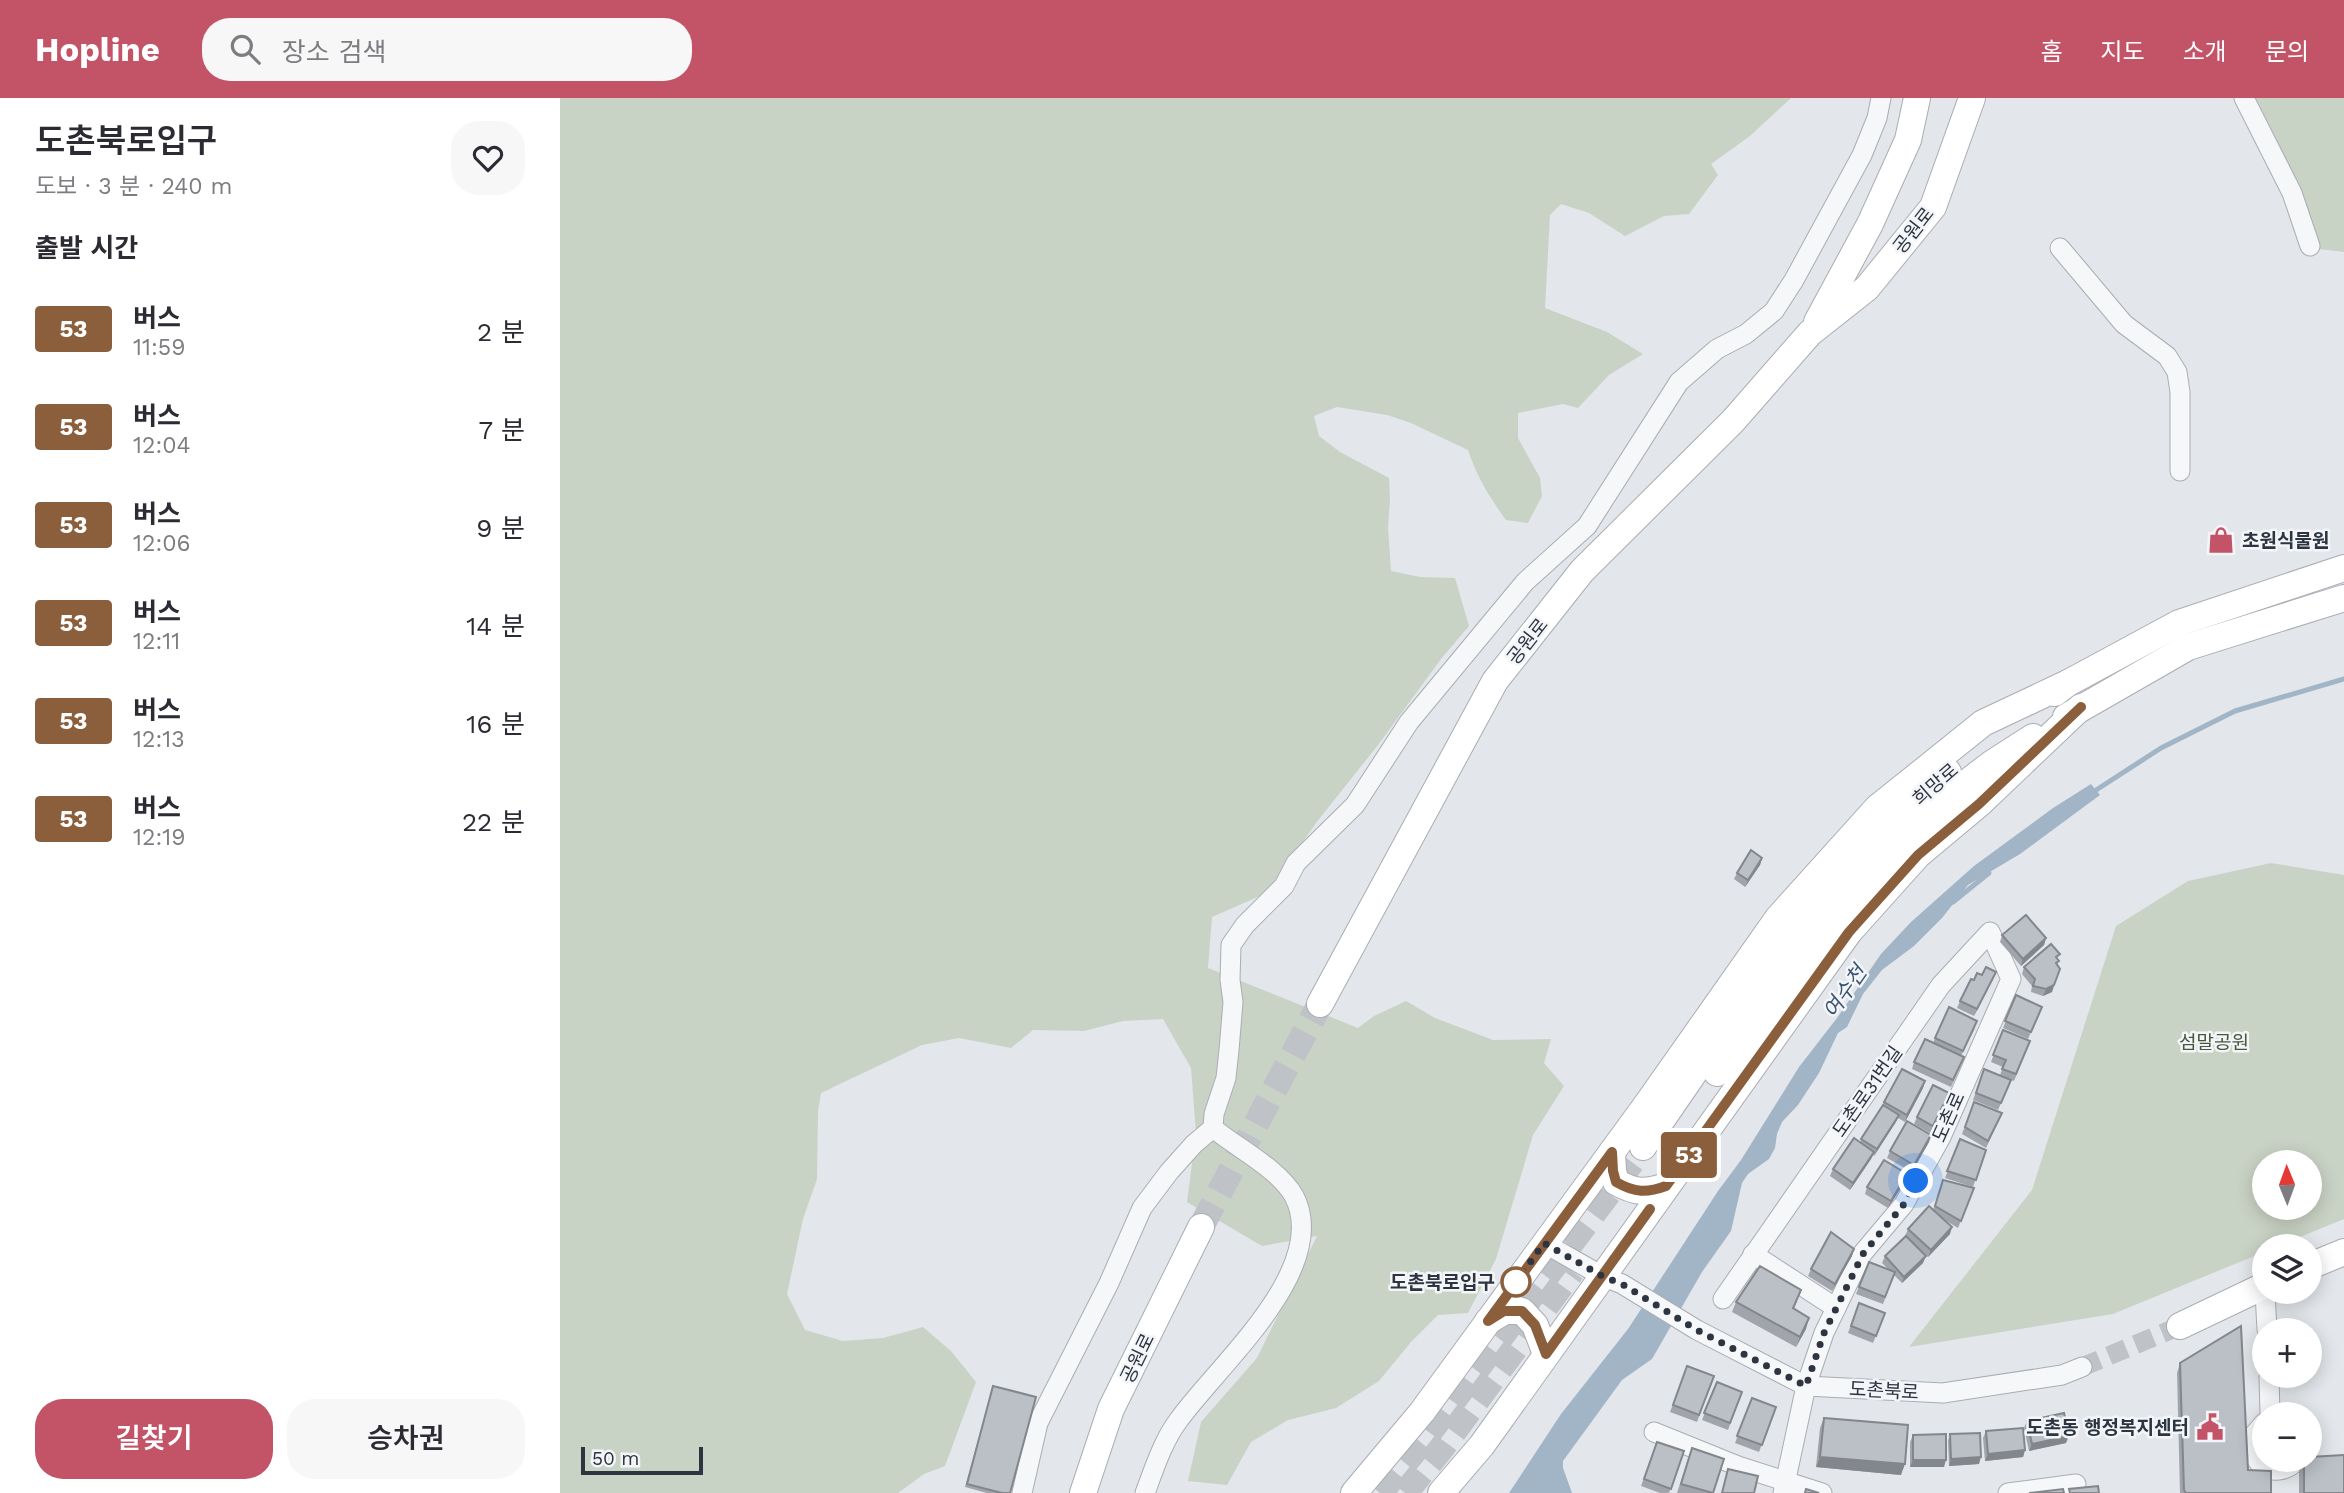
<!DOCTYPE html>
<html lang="ko">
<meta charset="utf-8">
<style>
:root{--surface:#fff;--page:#f7f7f7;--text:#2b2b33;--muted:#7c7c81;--accent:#c35468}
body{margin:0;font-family:"Work Sans","Noto Sans KR",sans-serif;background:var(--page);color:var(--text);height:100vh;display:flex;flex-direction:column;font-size:26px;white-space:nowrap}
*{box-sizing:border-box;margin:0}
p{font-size:23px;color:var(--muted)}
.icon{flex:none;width:38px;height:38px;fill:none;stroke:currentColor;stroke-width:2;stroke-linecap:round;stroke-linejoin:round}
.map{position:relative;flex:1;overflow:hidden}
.panel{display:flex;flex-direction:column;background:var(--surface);width:560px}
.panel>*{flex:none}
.badge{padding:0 14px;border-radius:5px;font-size:24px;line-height:46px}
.needle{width:46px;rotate:359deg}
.buttons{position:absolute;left:1692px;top:1052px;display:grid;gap:14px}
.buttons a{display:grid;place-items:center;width:70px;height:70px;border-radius:50%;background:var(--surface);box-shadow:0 4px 18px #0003;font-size:35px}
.scale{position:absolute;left:21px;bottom:18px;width:122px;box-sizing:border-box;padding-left:7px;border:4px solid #2d3541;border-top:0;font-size:19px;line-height:24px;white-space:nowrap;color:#2d3541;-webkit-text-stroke:5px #f3f5f8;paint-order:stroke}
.you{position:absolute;width:35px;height:35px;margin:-18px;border:5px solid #fff;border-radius:50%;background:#1a73e8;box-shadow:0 0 0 10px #1a73e833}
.map>.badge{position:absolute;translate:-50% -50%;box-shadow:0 0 0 4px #fff}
h2{padding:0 35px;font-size:26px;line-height:63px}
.round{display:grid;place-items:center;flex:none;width:74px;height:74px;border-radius:28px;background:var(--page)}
.overview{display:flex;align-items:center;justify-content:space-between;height:119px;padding:0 35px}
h1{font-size:33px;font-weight:600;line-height:52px}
.cta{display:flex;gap:14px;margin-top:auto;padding:14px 35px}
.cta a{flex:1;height:80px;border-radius:28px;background:var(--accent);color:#fff;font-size:28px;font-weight:600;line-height:80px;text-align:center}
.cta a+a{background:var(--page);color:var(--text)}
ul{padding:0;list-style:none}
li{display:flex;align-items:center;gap:21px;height:98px;padding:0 35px}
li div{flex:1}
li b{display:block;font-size:26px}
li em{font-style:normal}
li .badge{min-width:77px;font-weight:700;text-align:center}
header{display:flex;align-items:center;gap:42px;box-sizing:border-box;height:98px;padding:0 35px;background:var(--accent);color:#fff}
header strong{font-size:33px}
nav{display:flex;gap:38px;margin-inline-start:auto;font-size:24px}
.search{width:490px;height:63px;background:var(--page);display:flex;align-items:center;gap:18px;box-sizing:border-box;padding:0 24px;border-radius:28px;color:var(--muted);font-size:26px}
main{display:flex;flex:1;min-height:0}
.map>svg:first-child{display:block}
.green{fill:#c9d3c5;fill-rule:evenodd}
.water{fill:#a2b5c7}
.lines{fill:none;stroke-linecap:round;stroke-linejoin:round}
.stream{stroke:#a2b5c7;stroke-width:5}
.street-tunnel{stroke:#bfc3c8;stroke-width:19;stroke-dasharray:19 10;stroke-linecap:butt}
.secondary-tunnel{stroke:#bfc3c8;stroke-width:26;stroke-dasharray:26 13;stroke-linecap:butt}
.street-casing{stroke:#a9adb4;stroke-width:21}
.secondary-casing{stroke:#a9adb4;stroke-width:28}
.street{stroke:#f6f7f9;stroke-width:19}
.secondary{stroke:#fff;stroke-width:26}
.wall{fill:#a1a5ab}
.shaded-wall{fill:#83868b}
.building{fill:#bbc0c7;stroke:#83868b;stroke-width:2}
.line-casing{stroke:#fff;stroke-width:16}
.line{stroke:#8b5e3c;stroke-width:10}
.walk{stroke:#2d3541;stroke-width:7;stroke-dasharray:0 12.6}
.stop-dot{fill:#fff;stroke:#8b5e3c;stroke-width:3.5}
.labels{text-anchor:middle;stroke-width:5;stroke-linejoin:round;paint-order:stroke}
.street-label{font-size:19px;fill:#2d3541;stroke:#f3f5f8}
.poi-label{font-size:19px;font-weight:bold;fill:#2d3541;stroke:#f3f5f8;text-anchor:start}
.park-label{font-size:19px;fill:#425c3b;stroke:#f3f5f8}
.stop-label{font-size:19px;font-weight:bold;fill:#2d3541;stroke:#f3f5f8;text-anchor:end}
.water-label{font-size:21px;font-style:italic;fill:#3a5572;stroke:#f3f5f8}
</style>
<header>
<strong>Hopline</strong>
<div class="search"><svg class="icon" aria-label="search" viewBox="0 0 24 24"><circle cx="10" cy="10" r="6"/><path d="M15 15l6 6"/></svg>장소 검색</div>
<nav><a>홈</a><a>지도</a><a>소개</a><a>문의</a></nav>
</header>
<main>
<section class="panel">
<div class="overview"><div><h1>도촌북로입구</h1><p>도보 · 3 분 · 240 m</p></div><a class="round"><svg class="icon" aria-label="heart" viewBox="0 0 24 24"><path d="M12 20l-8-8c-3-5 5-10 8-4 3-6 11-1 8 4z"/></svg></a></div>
<h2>출발 시간</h2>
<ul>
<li><span class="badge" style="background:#8b5e3c;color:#fff">53</span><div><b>버스</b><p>11:59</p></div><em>2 분</em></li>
<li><span class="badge" style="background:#8b5e3c;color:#fff">53</span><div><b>버스</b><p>12:04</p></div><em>7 분</em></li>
<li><span class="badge" style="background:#8b5e3c;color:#fff">53</span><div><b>버스</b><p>12:06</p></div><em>9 분</em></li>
<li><span class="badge" style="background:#8b5e3c;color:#fff">53</span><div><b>버스</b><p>12:11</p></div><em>14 분</em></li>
<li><span class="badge" style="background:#8b5e3c;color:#fff">53</span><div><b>버스</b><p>12:13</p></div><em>16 분</em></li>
<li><span class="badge" style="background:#8b5e3c;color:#fff">53</span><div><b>버스</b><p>12:19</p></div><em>22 분</em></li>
</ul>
<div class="cta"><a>길찾기</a><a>승차권</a></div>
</section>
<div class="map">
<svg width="1784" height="1395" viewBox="0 0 1784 1395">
<rect width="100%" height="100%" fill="#e3e6ea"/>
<g class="green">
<path d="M 0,0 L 1231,0 L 1190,38 L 1151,66 L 1158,77 L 1129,116 L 1104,118 L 1065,138 L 1029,115 L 1001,106 L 990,117 L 985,210 L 1047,234 L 1083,256 L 1049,277 L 1018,310 L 1003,306 L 958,315 L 958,340 L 980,380 L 982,398 L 968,425 L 946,422 C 930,400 917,379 908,352 L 851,325 L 827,317 L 777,309 L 754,318 L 759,338 L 780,354 L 829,380 L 830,401 L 828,429 L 831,473 L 860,479 L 895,480 L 909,528 L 881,561 L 818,647 L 756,725 L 722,774 L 702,797 L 652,819 L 648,870 L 798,930 L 814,918 L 846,903 L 875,920 L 933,942 L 991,941 L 984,965 L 1004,988 L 973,1037 L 936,1161 L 908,1215 L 878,1217 L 851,1244 L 819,1283 L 776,1310 L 728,1322 L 691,1344 L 667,1387 L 628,1383 L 641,1324 L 697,1260 L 757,1138 L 702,1148 L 627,1104 L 636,1035 L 631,970 L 603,921 L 563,923 L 524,933 L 473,932 L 451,950 L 399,940 L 362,947 L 261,995 L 258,1013 L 257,1081 L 243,1121 L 227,1196 L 245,1232 L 283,1243 L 323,1240 L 363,1229 L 391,1253 L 416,1284 L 385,1368 L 364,1376 L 338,1395 L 0,1395 Z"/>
<polygon points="1692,0 1784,0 1784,154 1759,151"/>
<path d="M 1711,765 L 1784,777 L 1784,1121 L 1718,1148 L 1704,1148 L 1704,1154 L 1553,1216 L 1349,1249 L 1472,1092 L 1556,828 L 1628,783 ZM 1750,1064 L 1750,1110 L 1704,1110 L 1704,1064 Z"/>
</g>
<polygon class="water" points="1531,686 1540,697 1460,756 1408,787 1382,820 1354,848 1322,872 1303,896 1287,929 1278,935 1259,975 1238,1007 1222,1024 1217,1036 1215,1050 1209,1061 1188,1076 1182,1085 1171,1133 1142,1174 1092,1261 1062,1282 1003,1363 1003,1370 1012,1395 949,1395 1001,1316 1068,1231 1158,1093 1181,1062 1239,969 1277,920 1321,856 1351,824 1414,768 1493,710"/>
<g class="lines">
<g class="stream">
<polyline points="1530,696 1601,650 1675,613 1784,581"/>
<polyline points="1393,804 1429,775"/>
</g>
<polyline class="street-tunnel" points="1522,1269 1620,1228"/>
<g class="secondary-tunnel">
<polyline points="641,1129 760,906"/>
<polyline points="820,1395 866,1339 1083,1049"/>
<polyline points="845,1395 881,1351 1012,1173"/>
</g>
<defs>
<g id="street">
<polyline points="1684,0 1732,95 1750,148"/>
<polyline points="1500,150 1564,226 1607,258 1617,274 1620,294 1620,373"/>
<polyline points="653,1030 654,1016 666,980 669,952 673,904 670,882 671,847 685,827 724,788 736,765 795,707 849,624 965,484 1027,428 1119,284 1157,251 1186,236 1214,213 1234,182 1302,57 1317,20 1321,0"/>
<polyline points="984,1145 1042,1178 1062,1186 1137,1232 1246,1288 1383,1295 1502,1277 1522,1269"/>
<polyline points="1193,1156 1276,1210"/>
<polyline points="1705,1194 1707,1232"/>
<polyline points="1163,1201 1381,887 1430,834 1451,881 1381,1039 1344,1106 1302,1156 1264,1235 1246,1288 1223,1395"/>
<polyline points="1709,1278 1710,1316"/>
<path d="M 1704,1325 L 1693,1338 C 1687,1368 1717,1384 1737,1362"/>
<polyline points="1094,1334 1178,1368 1262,1395"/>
<path d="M 462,1395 L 478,1325 L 549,1185 L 582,1110 L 609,1074 L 634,1046 L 653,1030 C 677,1050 719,1071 734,1098 C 772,1171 656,1269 618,1323 C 603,1343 594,1371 585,1395"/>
<polyline points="1448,1395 1516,1386"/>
</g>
<g id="secondary">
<polyline points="1257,224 1310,126 1348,42 1357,0"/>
<polyline points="1495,595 1508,585 1619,525 1784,470"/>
<polyline points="1506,619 1628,549 1784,500"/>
<polyline points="760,906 935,583 1022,473 1173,323 1250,235 1307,190 1373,109 1412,0"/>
<polyline points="1157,975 1236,866 1282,807 1397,692 1431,666 1473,639"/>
<path d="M 1083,1049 C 1165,932 1242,807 1348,710 C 1361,698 1374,685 1388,674"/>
<path d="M 1052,1054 L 1053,1073 L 1056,1084 C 1075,1095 1086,1095 1106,1088"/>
<polyline points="1750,1168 1784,1154"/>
<polyline points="928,1223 945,1213 962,1213 975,1227 986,1256"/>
<polyline points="1620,1228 1704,1188"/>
<polyline points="523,1395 551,1311 641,1129"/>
<polyline points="794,1395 862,1314 1087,1006 1218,820 1317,710 1423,625 1508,585"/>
<polyline points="881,1395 922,1347 1289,834 1358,757 1419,706 1521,609"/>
</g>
</defs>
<use href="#street" class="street-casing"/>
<use href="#secondary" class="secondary-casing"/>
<use href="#street" class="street"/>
<use href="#secondary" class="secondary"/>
</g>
<g class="wall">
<polygon points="1202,760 1200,767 1185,789 1174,781 1177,775"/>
<polygon points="1442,837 1486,840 1484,847 1461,868 1440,844"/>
<polygon points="1498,862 1497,867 1500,871 1492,894 1483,898 1471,894 1472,888 1462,876 1464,869"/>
<polygon points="1422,877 1433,881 1414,918 1397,910 1400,903 1414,882"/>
<polygon points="1456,897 1482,909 1468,941 1443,930"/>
<polygon points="1415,930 1401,958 1401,966 1391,989 1352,971 1354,964 1373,945 1375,940"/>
<polygon points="1443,932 1470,943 1454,983 1451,982 1438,1012 1413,1002 1424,971 1440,977 1443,969 1431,964"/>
<polygon points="1365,983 1363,990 1345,1024 1338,1020 1314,1058 1313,1057 1311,1061 1290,1092 1270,1078 1273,1071 1300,1044 1324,1004"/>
<polygon points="1386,1002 1370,1035 1354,1026 1357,1019"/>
<polygon points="1414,1004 1442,1015 1426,1050 1402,1036"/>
<polygon points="1400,1041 1426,1052 1413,1089 1385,1080"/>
<polygon points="1369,1044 1352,1074 1327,1060 1330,1053"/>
<polygon points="1383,1082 1414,1090 1398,1130 1383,1121 1390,1136 1368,1159 1359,1151 1363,1165 1342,1185 1334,1177 1323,1206 1296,1196 1309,1164 1329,1172 1322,1165 1325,1158 1345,1138 1348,1131 1373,1112"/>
<polygon points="1345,1083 1328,1110 1305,1096 1307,1089"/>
<polygon points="1292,1158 1272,1193 1248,1178 1251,1171"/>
<polygon points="1237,1203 1234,1211 1246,1231 1236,1249 1172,1214 1176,1204"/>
<polygon points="1299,1205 1325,1215 1313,1245 1288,1235"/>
<polygon points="1620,1265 1688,1372 1711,1395 1620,1395 1617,1275"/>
<polygon points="1127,1268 1154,1278 1137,1324 1110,1314"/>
<polygon points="1157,1284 1182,1294 1168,1332 1142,1322"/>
<polygon points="433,1288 450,1395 427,1395 405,1389"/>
<polygon points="1192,1300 1216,1309 1199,1354 1175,1345"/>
<polygon points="1264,1320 1341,1377 1256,1369 1260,1330"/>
<polygon points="1467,1323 1506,1345 1469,1353 1464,1330"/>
<polygon points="1426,1333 1465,1352 1463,1359 1425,1363 1423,1340"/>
<polygon points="1390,1336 1419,1366 1389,1368 1388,1343"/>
<polygon points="1353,1337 1384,1369 1350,1369 1350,1344"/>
<polygon points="1097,1344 1124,1353 1109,1395 1100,1395 1081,1388"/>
<polygon points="1128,1361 1153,1395 1117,1395"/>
<polygon points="1743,1362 1750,1362 1784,1395 1739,1395 1739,1373"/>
</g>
<g class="shaded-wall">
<polygon points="1202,760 1200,767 1185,789 1188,782"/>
<polygon points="1486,840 1484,847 1461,868 1463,861"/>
<polygon points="1436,874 1433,881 1414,918 1417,911"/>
<polygon points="1494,887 1492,894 1483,898 1486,891"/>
<polygon points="1365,983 1363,990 1345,1024 1347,1017"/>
<polygon points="1339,1017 1336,1024 1314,1058 1317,1051"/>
<polygon points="1371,1037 1369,1044 1352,1074 1354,1067"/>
<polygon points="1314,1054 1311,1061 1290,1092 1293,1085"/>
<polygon points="1347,1076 1345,1083 1328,1110 1331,1103"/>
<polygon points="1392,1129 1390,1136 1368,1159 1371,1152"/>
<polygon points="1294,1151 1292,1158 1272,1193 1275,1186"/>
<polygon points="1366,1158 1363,1165 1342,1185 1344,1179"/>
<polygon points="1249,1220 1246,1231 1236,1249 1240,1239"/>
<polygon points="1509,1338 1506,1345 1469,1353 1472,1346"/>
<polygon points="1465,1352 1463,1359 1425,1363 1428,1356"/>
<polygon points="1260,1359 1345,1366 1341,1377 1256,1369"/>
<polygon points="1421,1359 1419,1366 1389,1368 1391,1361"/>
<polygon points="1353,1362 1386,1362 1384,1369 1350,1369"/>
</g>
<g class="building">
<polygon points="1191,752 1202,760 1188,782 1177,775"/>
<polygon points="1466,817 1486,840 1463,861 1442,837"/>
<polygon points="1491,846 1500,856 1496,859 1499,863 1496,865 1500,871 1494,887 1486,891 1473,888 1475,881 1464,869"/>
<polygon points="1426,869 1436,874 1417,911 1400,903 1411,881 1414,882 1417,875 1422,877"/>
<polygon points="1456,897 1482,909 1471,934 1445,923"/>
<polygon points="1389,909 1417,923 1403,953 1375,940"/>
<polygon points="1443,932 1470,943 1456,976 1442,971 1446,962 1433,957"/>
<polygon points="1365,941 1404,959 1393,982 1354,964"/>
<polygon points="1342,971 1365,983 1347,1017 1324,1004"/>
<polygon points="1424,971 1451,982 1441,1005 1416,995"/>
<polygon points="1373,987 1389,995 1373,1028 1357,1019"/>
<polygon points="1414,1004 1442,1015 1428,1043 1405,1029"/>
<polygon points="1323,1007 1339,1017 1317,1051 1301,1041"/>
<polygon points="1347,1023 1371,1037 1354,1067 1330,1053"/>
<polygon points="1294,1040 1314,1054 1293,1085 1273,1071"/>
<polygon points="1400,1041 1426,1052 1416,1082 1387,1073"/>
<polygon points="1324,1062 1347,1076 1331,1103 1307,1089"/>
<polygon points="1383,1082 1414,1090 1401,1123 1375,1108"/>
<polygon points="1369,1108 1392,1129 1371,1152 1348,1131"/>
<polygon points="1271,1134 1294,1151 1275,1186 1251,1171"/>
<polygon points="1346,1138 1366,1158 1344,1179 1325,1158"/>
<polygon points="1309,1164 1335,1174 1325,1199 1299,1189"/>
<polygon points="1200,1168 1241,1192 1233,1210 1249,1220 1240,1239 1176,1204"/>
<polygon points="1299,1205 1325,1215 1316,1238 1291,1228"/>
<polygon points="1681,1228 1688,1372 1711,1373 1711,1395 1626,1395 1624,1392 1620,1265"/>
<polygon points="1127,1268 1154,1278 1139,1317 1113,1307"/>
<polygon points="1157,1284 1182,1294 1170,1325 1144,1315"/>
<polygon points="433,1288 476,1299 450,1395 442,1395 407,1386"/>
<polygon points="1192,1300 1216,1309 1202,1347 1177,1338"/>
<polygon points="1504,1315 1509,1338 1472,1346 1467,1323"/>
<polygon points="1264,1320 1348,1327 1345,1366 1260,1359"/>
<polygon points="1463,1330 1465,1352 1428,1356 1426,1333"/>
<polygon points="1420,1335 1421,1359 1391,1361 1390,1336"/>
<polygon points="1386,1336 1386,1362 1353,1362 1353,1337"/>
<polygon points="1097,1344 1124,1353 1111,1391 1084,1381"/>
<polygon points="1132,1350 1164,1361 1153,1395 1121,1386"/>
<polygon points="1784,1357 1784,1395 1744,1395 1744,1362 1750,1362 1750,1359"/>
<polygon points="1168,1371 1198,1378 1194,1395 1162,1395"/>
<polygon points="1538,1388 1539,1395 1510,1395 1509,1391"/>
<polygon points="1246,1391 1259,1395 1245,1395"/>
<polygon points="1503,1391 1504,1395 1469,1395"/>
</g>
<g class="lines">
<defs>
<path id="line" d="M 1090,1111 L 986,1256 L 975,1227 L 962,1213 L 944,1213 L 928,1223 L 1052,1054 L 1053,1073 L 1056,1084 C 1075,1095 1087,1095 1106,1088 L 1289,834 L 1358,757 L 1419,706 L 1521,609"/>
</defs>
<use href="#line" class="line-casing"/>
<use href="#line" class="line"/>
<polyline class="walk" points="956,1184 984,1145 1042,1178 1062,1186 1137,1232 1246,1288 1264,1235 1303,1156 1344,1106 1356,1083"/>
</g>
<defs>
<symbol id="shop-bare" viewBox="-9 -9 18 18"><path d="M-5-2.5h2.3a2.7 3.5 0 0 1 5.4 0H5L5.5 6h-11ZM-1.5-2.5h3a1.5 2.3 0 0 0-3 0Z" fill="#c35468" stroke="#f3f5f8" stroke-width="2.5" paint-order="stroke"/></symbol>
<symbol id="civic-bare" viewBox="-9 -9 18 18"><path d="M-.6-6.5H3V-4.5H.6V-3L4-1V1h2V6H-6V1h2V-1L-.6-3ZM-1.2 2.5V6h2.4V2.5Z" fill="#c35468" stroke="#f3f5f8" stroke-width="2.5" paint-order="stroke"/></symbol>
</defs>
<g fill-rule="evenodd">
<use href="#shop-bare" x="1642" y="423" width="38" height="38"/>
<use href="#civic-bare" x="1631" y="1310" width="38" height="38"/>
</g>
<circle class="stop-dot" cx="956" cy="1184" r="14"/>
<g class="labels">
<g class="street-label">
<text transform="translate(1353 132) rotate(-52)" y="7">공원로</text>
<text transform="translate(967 543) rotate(-52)" y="7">공원로</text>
<text transform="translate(1375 686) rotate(-41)" y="7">희망로</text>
<text transform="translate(1307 993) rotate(-55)" y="7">도촌로31번길</text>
<text transform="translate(1388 1019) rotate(-66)" y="7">도촌로</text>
<text transform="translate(577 1260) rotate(-64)" y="7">공원로</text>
<text transform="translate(1324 1292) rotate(3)" y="7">도촌북로</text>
</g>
<g class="poi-label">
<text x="1682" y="449">초원식물원</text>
<text x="1629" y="1336" text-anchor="end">도촌동 행정복지센터</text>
</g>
<g class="park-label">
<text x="1654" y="951">섬말공원</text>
</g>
<g class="stop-label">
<text x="935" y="1191">도촌북로입구</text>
</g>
<g class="water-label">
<text transform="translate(1285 894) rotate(-55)" y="7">여수천</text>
</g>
</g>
</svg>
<div class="buttons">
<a><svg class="needle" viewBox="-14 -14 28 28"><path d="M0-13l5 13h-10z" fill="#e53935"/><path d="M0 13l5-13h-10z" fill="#7c7c81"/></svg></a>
<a><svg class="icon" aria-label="layers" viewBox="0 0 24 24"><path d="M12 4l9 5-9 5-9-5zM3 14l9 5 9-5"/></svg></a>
<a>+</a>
<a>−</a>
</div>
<div class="scale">50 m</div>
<div class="you" style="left:1356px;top:1083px"></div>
<b class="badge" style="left:1129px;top:1057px;background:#8b5e3c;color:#fff">53</b>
</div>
</main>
